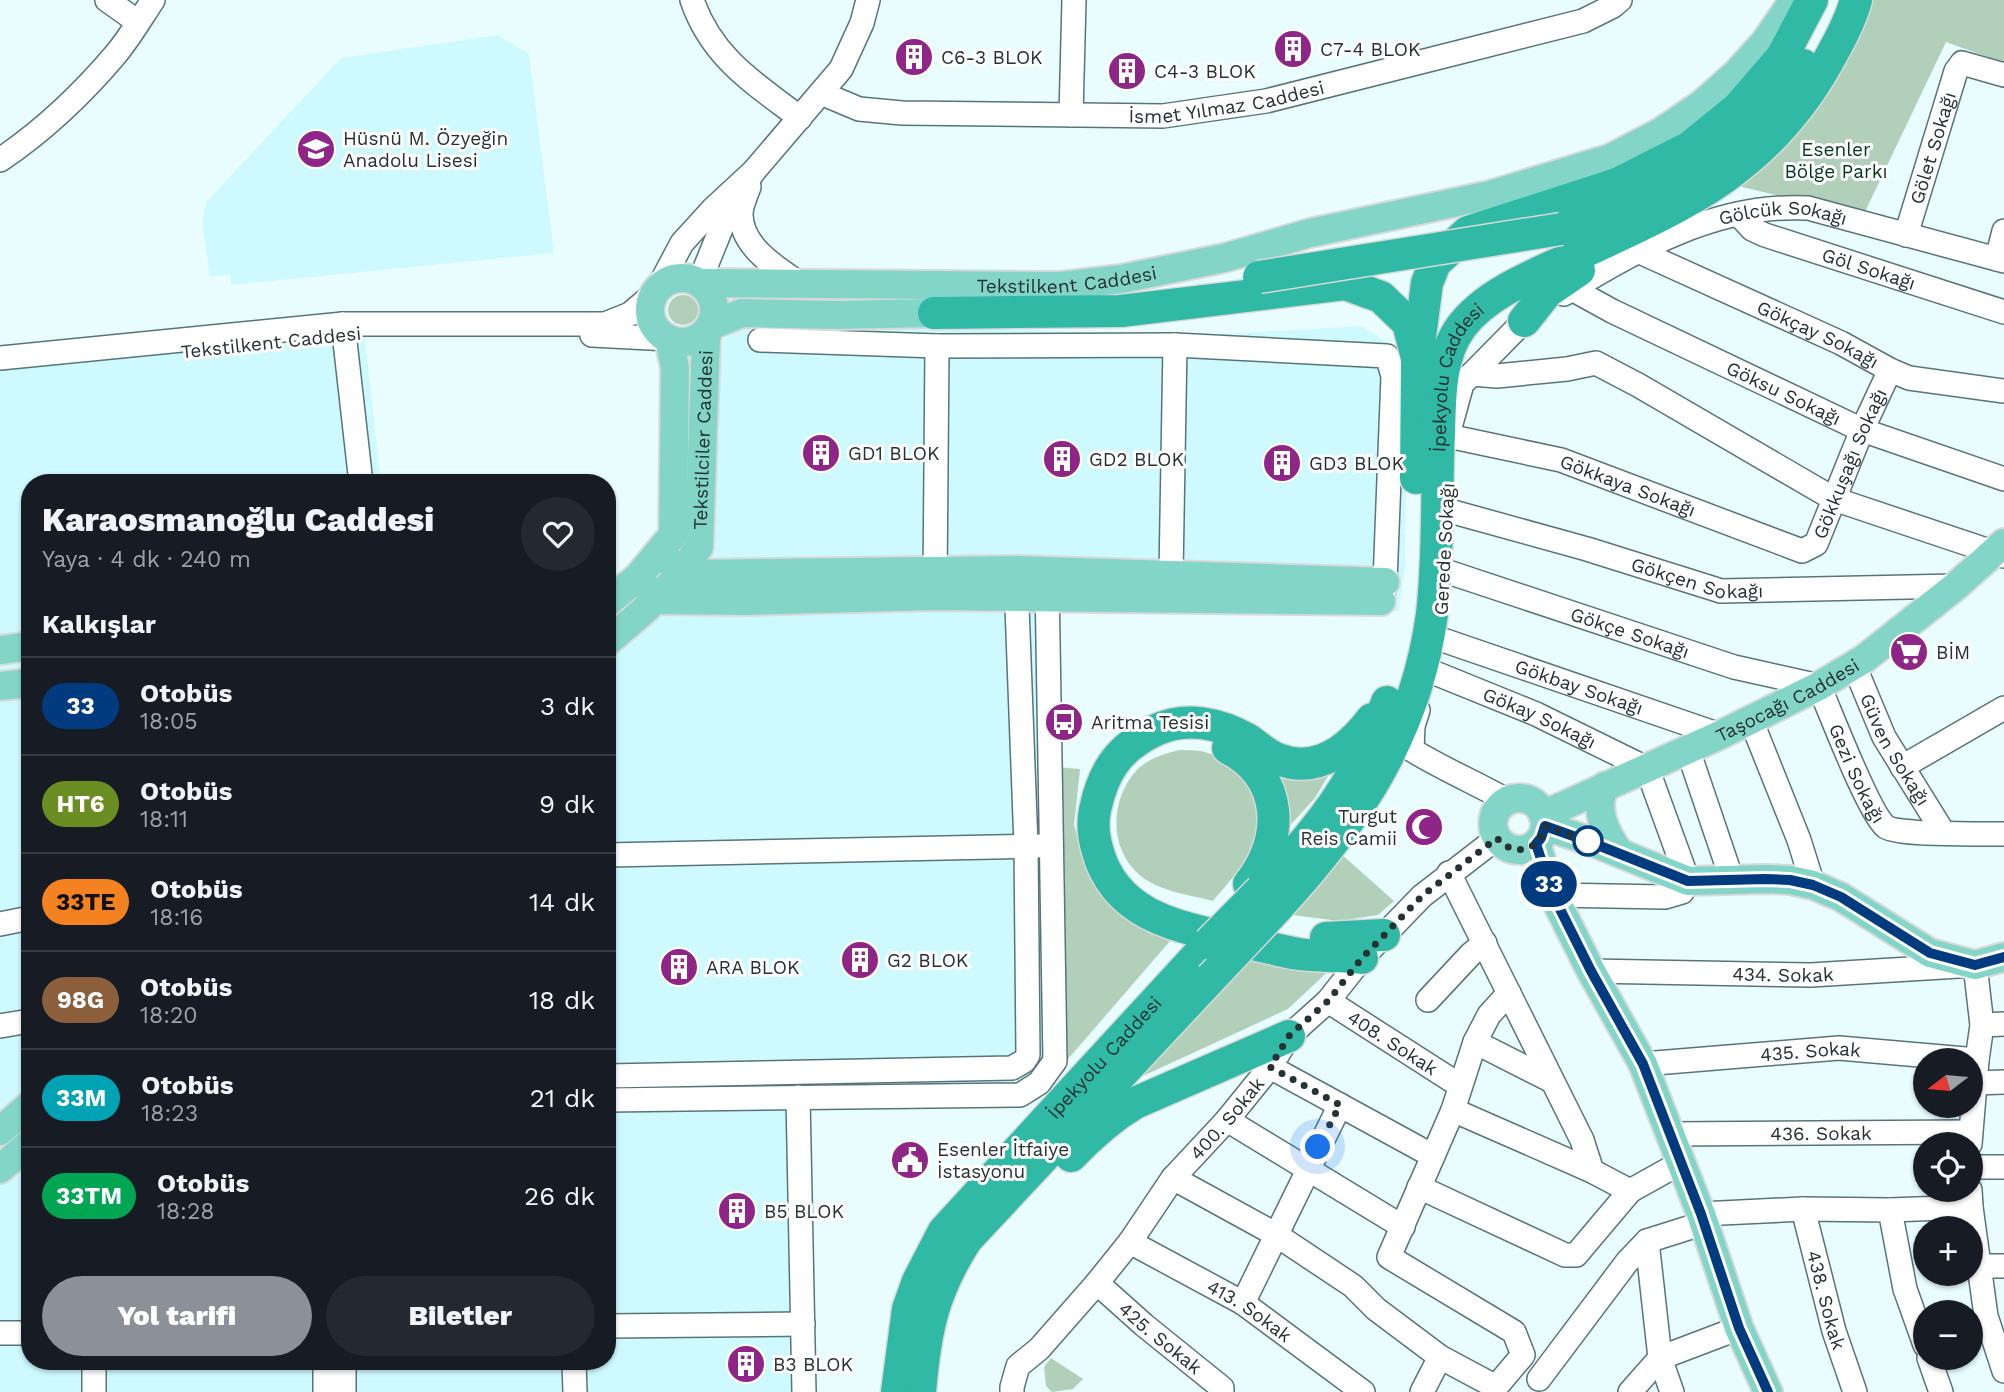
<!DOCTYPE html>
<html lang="tr">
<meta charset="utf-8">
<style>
:root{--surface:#171b24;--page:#242831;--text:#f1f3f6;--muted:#9ea1a6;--line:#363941;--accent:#8c9099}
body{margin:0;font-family:"Work Sans",sans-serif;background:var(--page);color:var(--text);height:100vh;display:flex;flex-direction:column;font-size:26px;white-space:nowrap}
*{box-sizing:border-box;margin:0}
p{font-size:23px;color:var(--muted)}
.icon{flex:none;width:38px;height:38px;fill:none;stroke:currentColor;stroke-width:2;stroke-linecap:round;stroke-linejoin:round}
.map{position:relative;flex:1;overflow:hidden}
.sheet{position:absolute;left:21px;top:474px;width:595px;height:896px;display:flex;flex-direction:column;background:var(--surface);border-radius:28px;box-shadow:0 2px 5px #0004}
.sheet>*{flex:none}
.badge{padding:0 14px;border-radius:23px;font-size:24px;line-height:46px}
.needle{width:46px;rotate:254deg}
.fabs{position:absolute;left:1913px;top:1048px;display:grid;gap:14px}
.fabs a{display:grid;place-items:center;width:70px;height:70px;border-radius:50%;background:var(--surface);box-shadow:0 2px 5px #0004;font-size:35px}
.you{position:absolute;width:35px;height:35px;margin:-18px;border:5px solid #fff;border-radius:50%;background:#1a73e8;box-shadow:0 0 0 10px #1a73e833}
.map>.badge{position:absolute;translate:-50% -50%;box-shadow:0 0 0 4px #fff}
h2{padding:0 21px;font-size:26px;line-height:63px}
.round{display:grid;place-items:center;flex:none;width:74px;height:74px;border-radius:37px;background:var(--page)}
.head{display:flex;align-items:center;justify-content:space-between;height:119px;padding:0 21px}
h1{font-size:33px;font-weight:800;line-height:52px}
.cta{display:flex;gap:14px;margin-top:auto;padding:14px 21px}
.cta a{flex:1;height:80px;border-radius:42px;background:var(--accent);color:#fff;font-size:28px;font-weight:800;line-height:80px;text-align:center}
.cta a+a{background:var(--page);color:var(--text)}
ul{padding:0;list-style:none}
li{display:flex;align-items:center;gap:21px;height:98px;padding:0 21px;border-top:2px solid var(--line)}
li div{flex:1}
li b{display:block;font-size:26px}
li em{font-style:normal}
li .badge{min-width:77px;font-weight:700;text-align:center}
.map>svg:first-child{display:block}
.built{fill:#cefaff}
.green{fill:#b2cfba}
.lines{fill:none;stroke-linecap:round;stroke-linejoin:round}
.minor-casing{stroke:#577578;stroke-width:26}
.major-casing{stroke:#d8dada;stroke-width:32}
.highway-casing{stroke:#d8dada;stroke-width:35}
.minor{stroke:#fff;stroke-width:23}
.major{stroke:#83d5c8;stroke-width:28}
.highway{stroke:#30b9a4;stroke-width:32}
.highway-bridge-casing{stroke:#d8dada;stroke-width:35;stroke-linecap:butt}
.highway-bridge{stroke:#30b9a4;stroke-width:32}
.line-casing{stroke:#fff;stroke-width:16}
.line{stroke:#003b80;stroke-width:10}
.walk{stroke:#253133;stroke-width:7;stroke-dasharray:0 12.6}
.stop-dot{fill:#fff;stroke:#003b80;stroke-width:3.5}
.labels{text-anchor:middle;stroke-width:6;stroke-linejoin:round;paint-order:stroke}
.poi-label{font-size:19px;fill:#253133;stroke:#fff;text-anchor:start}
.street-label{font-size:19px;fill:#253133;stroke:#fff}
.park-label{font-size:19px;fill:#00371b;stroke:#fff}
</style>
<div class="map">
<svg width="2004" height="1392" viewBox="0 0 2004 1392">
<rect width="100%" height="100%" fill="#e9fdff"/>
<g class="built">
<polygon points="498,35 529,54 554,253 231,285 230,275 210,276 202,221 207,201 341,58"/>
<polygon points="362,311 381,483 30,483 30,1089 0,1116 0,348"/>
<polygon points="769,324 1205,335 1362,326 1407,356 1405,569 1399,611 1053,612 1062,1066 1025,1102 807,1104 815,1392 0,1392 0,1181 30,1154 30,1362 607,1362 607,656 709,570 720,345 734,329"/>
</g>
<g class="green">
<polygon points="1869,0 2004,0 2004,63 1946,42 1863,216 1738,186 1811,116 1852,51"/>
<circle cx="683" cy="310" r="15"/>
<path d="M 1179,750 C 1186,750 1193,750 1200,751 C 1240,758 1269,805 1254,843 C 1245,865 1228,883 1213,901 C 1190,895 1162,892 1142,877 C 1109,851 1109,801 1136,771 C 1147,759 1163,754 1179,750 Z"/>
<polygon points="1338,759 1315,798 1283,833 1271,768"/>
<polygon points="1056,767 1080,769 1074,825 1091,880 1119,914 1177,933 1062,1066"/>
<polygon points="1340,853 1394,901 1378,915 1339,921 1285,914"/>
<polygon points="1249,953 1337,963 1288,1009 1119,1087"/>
<polygon points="1051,1358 1083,1379 1073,1389 1052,1392 1046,1386 1044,1367"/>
</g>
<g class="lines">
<defs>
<g id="minor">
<polyline points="107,0 138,22"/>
<path d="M 692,0 C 712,58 754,83 800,118"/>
<path id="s1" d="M 821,93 L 859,109 L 902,113 L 1163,116 L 1266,101 L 1583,21 L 1613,6 L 1620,0"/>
<polyline points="1071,115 1074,0"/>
<path d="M 0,160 C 43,131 83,93 116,54 C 130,37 141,18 153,0"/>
<path d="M 749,187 C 746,195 741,206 741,214 C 741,246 775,267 799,283"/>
<path id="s2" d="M 1738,214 L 1752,229 L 1765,235 L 2004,312"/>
<path id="s3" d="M 1906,235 L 1956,71 L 1962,63 L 2004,75"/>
<path id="s4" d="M 1640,252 L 1841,343 L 1890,370 L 1909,378 L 2004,391"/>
<polyline points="1997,259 2004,231"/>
<polyline points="699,283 731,204 754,171 841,69 862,23 868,0"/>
<path id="s5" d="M 1572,289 L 1612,311 L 1862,430 L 2004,479"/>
<path id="s6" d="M 1564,294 C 1638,248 1719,203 1808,208 L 2004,261"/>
<polyline points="343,324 361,483"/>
<polyline points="592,335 669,339"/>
<polyline points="760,340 937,346 1175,345 1387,356 1393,376 1385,582 1382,599"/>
<polyline points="0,358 343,324 605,324 630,314 656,292 682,243 713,209 754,171"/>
<polyline points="1472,374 1497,376 1567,369 1596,363 1638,385 1834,499 2004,556"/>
<polyline points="1449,431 1462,384 1524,321 1536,313"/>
<path id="s7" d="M 1448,436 L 1561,460 L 1802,551 L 1816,544 L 1862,430 L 1890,370"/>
<path id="s8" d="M 1446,510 L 1587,549 L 1721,591 L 1956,586"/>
<path id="s9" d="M 1442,570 L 1734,667 L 1819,686 C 1830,711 1869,814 1886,827 C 1896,835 1985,834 2004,834"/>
<polyline points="1171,574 1175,345"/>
<polyline points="935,585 937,346"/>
<path id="s10" d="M 1440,639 L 1720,735"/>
<path id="s11" d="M 1854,665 L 1884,737 L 1943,832"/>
<path id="s12" d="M 1430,671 L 1536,714 L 1648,769"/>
<path d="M 1418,710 L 1413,726 L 1412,750 C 1443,769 1476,783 1508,801"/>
<polyline points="1751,720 1799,840 1813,885"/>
<polyline points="1688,750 1732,880"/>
<polyline points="1902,767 2004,708"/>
<polyline points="607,855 1038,846"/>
<polyline points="1449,873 1582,1140 1592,1171 1630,1191 1682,1162"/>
<polyline points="1553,895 1665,897 1682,892 1688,881 1651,779"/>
<polyline points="0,924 30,918"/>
<path id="s13" d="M 1591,971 L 1811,975 L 1975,965 L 1982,1025 L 1977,1060 L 1970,1144"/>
<polyline points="1428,1000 1471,954 1485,943"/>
<path id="s14" d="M 1328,1001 L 1459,1085"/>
<polyline points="1982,1025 2004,1024"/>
<polyline points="0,1026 30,1021"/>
<polyline points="1475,1042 1552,1081"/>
<path id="s15" d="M 1643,1064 L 1839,1048 L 1977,1060"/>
<polyline points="1270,1067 1433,1156"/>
<polyline points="607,1076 1012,1068 1024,1061 1028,1055 1026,846 1016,580"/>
<polyline points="1974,1083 2004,1082"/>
<polyline points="798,1097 804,1392"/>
<polyline points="607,1100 1020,1095 1039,1083 1055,1061 1047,581"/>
<polyline points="1453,1110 1592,1171"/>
<polyline points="1227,1120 1403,1227"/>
<path id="s16" d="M 1672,1134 L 1970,1132"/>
<polyline points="1970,1167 2004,1167"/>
<polyline points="1173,1178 1275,1234 1353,1286 1376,1309 1440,1357 1496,1387 1523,1355 1514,1332 1389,1257 1453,1110 1475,1042 1489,1015 1509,993"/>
<polyline points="1419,1187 1565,1255 1576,1255 1630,1191"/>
<polyline points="1970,1190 1971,1207 1986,1316 2004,1371"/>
<path id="s17" d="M 1803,1209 L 1834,1331 L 1855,1392"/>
<polyline points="1890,1210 1905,1289 1925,1345"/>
<polyline points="1701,1214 1803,1209 1890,1210 1971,1207"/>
<polyline points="1647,1241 1660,1358 1672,1392"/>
<path id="s18" d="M 1130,1242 L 1243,1303 L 1363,1392"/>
<polyline points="1979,1266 2004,1266"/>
<path id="s19" d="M 1097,1283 L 1144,1325 L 1222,1388 L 1222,1392"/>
<polyline points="1243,1303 1340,1105"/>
<polyline points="607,1326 803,1324"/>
<polyline points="0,1333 30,1333"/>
<polyline points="1929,1358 1941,1392"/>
<polyline points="94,1362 94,1392"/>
<polyline points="325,1362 325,1392"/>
<polyline points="574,1362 575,1392"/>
<polyline points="1539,1379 1627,1262 1647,1241 1704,1223"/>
<polyline points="344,1392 344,1362"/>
<path id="s20" d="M 1012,1392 L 1012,1387 L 1018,1366 L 1039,1349 L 1097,1283 L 1130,1242 L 1173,1178 L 1227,1120 L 1270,1067 L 1289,1036 L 1328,1001 L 1362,958 L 1422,896 L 1497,838"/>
<polyline points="1422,1392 1440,1357"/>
<polyline points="1630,1392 1660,1358 1739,1328"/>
</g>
<g id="major">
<circle cx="682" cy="310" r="32"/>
<path id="s21" d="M 699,283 L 1061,286 L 1121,279 L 1224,258 L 1310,233 L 1490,195 L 1611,158 L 1661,132 L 1702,104 L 1737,73 L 1765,42 L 1794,0"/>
<polyline points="710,326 742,313 834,315 934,313"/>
<polyline points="660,551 681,574 1016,570 1385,582"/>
<polyline points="638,577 656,600 745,601 935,596 1381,601"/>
<polyline points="607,603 638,577 673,535 675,368 669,339"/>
<path id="s22" d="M 607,642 C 644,611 672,589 699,547 L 706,338 L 710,326"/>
<polyline points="0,650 30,646"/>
<polyline points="0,686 30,683"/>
<path d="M 1605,786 C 1593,809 1606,835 1620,853"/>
<circle cx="1519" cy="824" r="26"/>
<path id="s23" d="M 1543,815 L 1720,735 L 1819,686 L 1864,659 L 1956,586 L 2004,543"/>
<polyline points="1545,826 1590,841 1688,881 1765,879 1790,880 1813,885 1841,897 1930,953 1975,965 2004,957"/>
<polyline points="1536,844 1553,895 1591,971 1643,1064 1701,1214 1739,1328 1768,1392"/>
<polyline points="0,1131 30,1105"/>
<polyline points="0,1169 30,1143"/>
</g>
<g id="highway">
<polyline points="1561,229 1605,218 1674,188 1719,154 1764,113 1803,65"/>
<polyline points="934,313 1121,311 1345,284 1381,297 1408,323 1416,354"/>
<polyline points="1524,321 1547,292 1579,270"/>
<polyline points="1416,478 1417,360 1427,283 1435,263 1468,232 1617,184 1690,147 1738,108 1782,57 1812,0"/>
<path d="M 1228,748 C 1284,777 1285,839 1249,884"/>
<path d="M 1261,890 C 1317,832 1359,778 1387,702"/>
<path id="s24" d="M 1277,908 C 1357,821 1416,734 1432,614 C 1439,555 1436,494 1439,434 C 1440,399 1439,357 1461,327 C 1486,293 1536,274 1573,257 C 1681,207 1766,172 1827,63 C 1838,43 1850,22 1856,0"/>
<polyline points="1326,938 1384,935"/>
<path d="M 1362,958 C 1341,955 1320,957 1299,954 C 1276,950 1254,944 1232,939 C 1175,926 1116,915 1098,852 C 1094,839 1092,824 1095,810 C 1103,771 1119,747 1156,730 C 1186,716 1219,723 1247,739 C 1258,746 1266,755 1278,759 C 1317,775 1350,748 1372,719"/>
<path d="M 1071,1156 C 1091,1135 1110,1118 1135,1103 L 1289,1036"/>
<path id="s25" d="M 897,1392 L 908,1309 L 918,1281 L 944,1231 L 1209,943"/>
<path d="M 920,1392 C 925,1331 933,1291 967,1239 L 1211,978"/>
</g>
</defs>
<use href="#minor" class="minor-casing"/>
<use href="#major" class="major-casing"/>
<use href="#highway" class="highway-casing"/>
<use href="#minor" class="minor"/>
<use href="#major" class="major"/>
<use href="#highway" class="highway"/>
<defs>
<g id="highway-bridge">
<polyline points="1259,277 1561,229"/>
<polyline points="1209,943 1261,890"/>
<polyline points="1211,978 1277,908"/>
</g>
</defs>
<use href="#highway-bridge" class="highway-bridge-casing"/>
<use href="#highway-bridge" class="highway-bridge"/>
</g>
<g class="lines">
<defs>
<polyline id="line" points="1768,1392 1739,1328 1701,1214 1643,1064 1591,971 1553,895 1536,844 1541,838 1545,826 1590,842 1688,881 1765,879 1790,880 1813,885 1841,897 1930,953 1975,965 2004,957"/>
</defs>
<use href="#line" class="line-casing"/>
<use href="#line" class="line"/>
<path class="walk" d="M 1318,1147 L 1340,1105 L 1270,1067 L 1289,1036 L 1328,1001 L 1362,958 L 1422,896 L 1497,838 C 1513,858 1540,851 1545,826 L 1590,842 L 1588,841"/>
</g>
<defs>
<symbol id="building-disc" viewBox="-11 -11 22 22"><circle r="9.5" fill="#902588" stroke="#fff"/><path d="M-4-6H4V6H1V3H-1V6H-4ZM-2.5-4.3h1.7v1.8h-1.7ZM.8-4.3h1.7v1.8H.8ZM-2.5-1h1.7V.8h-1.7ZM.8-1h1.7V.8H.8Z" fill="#fff"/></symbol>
<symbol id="school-disc" viewBox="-11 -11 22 22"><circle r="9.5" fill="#902588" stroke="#fff"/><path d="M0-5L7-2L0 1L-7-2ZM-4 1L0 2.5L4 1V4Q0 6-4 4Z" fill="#fff"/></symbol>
<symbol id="supermarket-disc" viewBox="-11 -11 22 22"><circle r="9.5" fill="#902588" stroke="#fff"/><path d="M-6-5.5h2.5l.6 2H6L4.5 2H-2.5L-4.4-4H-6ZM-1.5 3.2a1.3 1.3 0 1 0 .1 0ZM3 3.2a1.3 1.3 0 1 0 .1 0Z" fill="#fff"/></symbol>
<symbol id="bus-disc" viewBox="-11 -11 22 22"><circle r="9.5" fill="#902588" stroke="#fff"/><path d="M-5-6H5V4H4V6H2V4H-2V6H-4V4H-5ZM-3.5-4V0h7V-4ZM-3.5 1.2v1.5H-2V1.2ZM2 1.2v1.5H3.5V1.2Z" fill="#fff"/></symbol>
<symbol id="mosque-disc" viewBox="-11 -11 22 22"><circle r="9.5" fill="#902588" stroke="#fff"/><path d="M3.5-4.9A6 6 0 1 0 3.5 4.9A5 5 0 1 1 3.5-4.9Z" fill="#fff"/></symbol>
<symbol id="civic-disc" viewBox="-11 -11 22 22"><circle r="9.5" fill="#902588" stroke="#fff"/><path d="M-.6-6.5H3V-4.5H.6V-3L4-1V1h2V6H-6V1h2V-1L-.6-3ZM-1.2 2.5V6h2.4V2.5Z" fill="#fff"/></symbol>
</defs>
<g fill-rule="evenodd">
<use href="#building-disc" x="1271" y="27" width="44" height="44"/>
<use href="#building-disc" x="892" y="35" width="44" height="44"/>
<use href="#building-disc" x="1105" y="49" width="44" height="44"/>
<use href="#school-disc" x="294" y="127" width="44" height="44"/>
<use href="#building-disc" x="799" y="431" width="44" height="44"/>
<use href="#building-disc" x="1040" y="437" width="44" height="44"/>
<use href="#building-disc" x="1260" y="441" width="44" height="44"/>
<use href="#supermarket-disc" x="1887" y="630" width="44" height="44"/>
<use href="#bus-disc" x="1042" y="700" width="44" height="44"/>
<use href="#mosque-disc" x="1402" y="805" width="44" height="44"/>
<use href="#building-disc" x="838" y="938" width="44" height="44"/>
<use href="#building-disc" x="657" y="945" width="44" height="44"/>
<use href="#civic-disc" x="888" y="1138" width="44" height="44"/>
<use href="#building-disc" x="715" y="1189" width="44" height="44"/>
<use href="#building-disc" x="724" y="1342" width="44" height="44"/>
</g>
<circle class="stop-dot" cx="1588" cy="841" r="14"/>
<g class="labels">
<g class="poi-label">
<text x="1320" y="56">C7-4 BLOK</text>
<text x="941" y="64">C6-3 BLOK</text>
<text x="1154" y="78">C4-3 BLOK</text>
<text x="343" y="145">Hüsnü M. Özyeğin<tspan x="343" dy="22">Anadolu Lisesi</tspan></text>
<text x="848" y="460">GD1 BLOK</text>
<text x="1089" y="466">GD2 BLOK</text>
<text x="1309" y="470">GD3 BLOK</text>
<text x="1936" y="659">BİM</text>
<text x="1091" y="729">Aritma Tesisi</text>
<text x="1397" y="823" text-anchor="end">Turgut<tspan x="1397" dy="22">Reis Camii</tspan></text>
<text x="887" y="967">G2 BLOK</text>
<text x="706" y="974">ARA BLOK</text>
<text x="937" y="1156">Esenler İtfaiye<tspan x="937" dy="22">İstasyonu</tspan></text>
<text x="764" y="1218">B5 BLOK</text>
<text x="773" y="1371">B3 BLOK</text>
</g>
<g class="street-label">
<text dy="7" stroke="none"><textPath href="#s1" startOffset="410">İsmet Yılmaz Caddesi</textPath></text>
<text dy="7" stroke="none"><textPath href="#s3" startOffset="91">Gölet Sokağı</textPath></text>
<text dy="7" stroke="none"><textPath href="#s6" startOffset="238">Gölcük Sokağı</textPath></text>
<text dy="7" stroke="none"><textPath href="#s2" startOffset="144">Göl Sokağı</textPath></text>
<text dy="7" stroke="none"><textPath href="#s21" startOffset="368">Tekstilkent Caddesi</textPath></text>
<text dy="7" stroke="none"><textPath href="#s4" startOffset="196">Gökçay Sokağı</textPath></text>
<text transform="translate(271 342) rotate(-6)" y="7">Tekstilkent Caddesi</text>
<text dy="7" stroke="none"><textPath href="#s24" startOffset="579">İpekyolu Caddesi</textPath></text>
<text dy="7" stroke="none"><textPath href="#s5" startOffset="236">Göksu Sokağı</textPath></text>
<text dy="7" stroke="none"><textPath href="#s22" startOffset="240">Tekstilciler Caddesi</textPath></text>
<text dy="7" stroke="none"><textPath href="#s7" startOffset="476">Gökkuşağı Sokağı</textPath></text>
<text dy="7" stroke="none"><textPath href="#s7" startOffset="187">Gökkaya Sokağı</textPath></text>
<text transform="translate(1444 549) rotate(-87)" y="7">Gerede Sokağı</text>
<text dy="7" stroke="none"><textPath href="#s8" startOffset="261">Gökçen Sokağı</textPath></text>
<text dy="7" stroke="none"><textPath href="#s9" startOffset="198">Gökçe Sokağı</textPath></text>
<text dy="7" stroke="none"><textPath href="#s10" startOffset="147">Gökbay Sokağı</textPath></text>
<text dy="7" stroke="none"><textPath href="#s23" startOffset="270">Taşocağı Caddesi</textPath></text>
<text dy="7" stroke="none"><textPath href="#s12" startOffset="119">Gökay Sokağı</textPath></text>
<text dy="7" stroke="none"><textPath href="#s11" startOffset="94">Güven Sokağı</textPath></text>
<text dy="7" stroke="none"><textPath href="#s9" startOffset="490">Gezi Sokağı</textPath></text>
<text dy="7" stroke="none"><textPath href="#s13" startOffset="192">434. Sokak</textPath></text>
<text dy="7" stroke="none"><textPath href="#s14" startOffset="77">408. Sokak</textPath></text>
<text dy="7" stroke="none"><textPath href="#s15" startOffset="168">435. Sokak</textPath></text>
<text dy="7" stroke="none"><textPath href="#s25" startOffset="406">İpekyolu Caddesi</textPath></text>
<text dy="7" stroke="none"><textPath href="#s20" startOffset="352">400. Sokak</textPath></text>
<text dy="7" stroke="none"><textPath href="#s16" startOffset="149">436. Sokak</textPath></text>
<text dy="7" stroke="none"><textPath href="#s17" startOffset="94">438. Sokak</textPath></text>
<text dy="7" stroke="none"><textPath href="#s18" startOffset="138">413. Sokak</textPath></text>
<text dy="7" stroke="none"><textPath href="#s19" startOffset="84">425. Sokak</textPath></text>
</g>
<g class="park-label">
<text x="1836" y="156">Esenler<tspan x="1836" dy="22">Bölge Parkı</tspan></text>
</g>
</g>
</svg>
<div class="fabs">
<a><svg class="needle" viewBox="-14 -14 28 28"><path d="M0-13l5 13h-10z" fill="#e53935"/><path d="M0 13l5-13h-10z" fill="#9ea1a6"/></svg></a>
<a><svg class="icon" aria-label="locate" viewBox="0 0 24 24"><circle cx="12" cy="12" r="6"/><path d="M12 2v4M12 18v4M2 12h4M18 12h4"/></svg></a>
<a>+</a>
<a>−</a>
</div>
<div class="you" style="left:1318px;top:1147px"></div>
<b class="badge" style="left:1549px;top:884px;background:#003b80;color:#fff">33</b>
<section class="sheet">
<div class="head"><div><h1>Karaosmanoğlu Caddesi</h1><p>Yaya · 4 dk · 240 m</p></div><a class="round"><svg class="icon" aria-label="heart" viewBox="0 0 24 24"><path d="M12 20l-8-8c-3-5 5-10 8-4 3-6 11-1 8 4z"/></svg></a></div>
<h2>Kalkışlar</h2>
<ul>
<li><span class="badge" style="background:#003b80;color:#fff">33</span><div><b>Otobüs</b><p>18:05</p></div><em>3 dk</em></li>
<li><span class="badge" style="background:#6b8e23;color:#fff">HT6</span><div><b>Otobüs</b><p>18:11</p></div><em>9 dk</em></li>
<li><span class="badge" style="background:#f58220;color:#111">33TE</span><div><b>Otobüs</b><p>18:16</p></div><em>14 dk</em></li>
<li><span class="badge" style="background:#8b5e3c;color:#fff">98G</span><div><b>Otobüs</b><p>18:20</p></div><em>18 dk</em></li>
<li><span class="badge" style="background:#00a3b4;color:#fff">33M</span><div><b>Otobüs</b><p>18:23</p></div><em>21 dk</em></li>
<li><span class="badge" style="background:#00a651;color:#fff">33TM</span><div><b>Otobüs</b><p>18:28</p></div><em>26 dk</em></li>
</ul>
<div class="cta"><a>Yol tarifi</a><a>Biletler</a></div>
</section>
</div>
